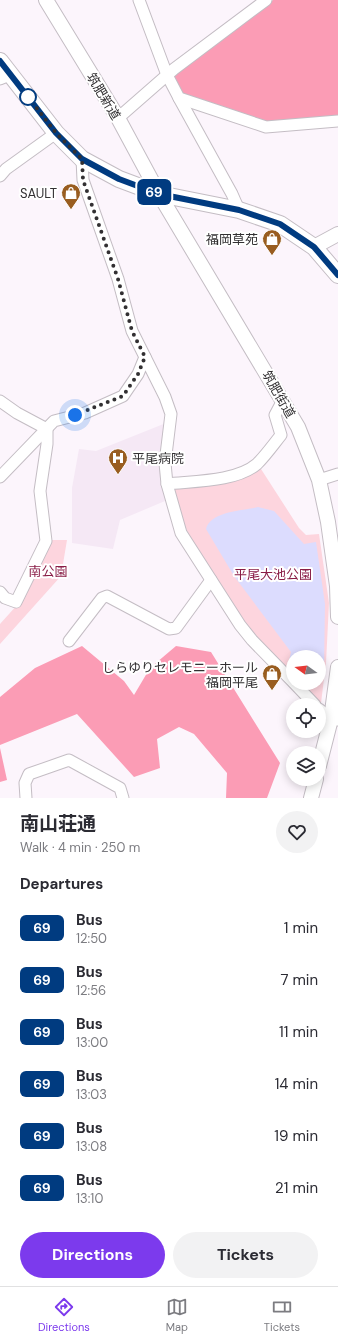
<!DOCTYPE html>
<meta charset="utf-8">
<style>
:root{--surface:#fff;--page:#f2f2f3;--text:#2b2b33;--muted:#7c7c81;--line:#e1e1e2;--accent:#7c3aed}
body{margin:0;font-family:"DM Sans","Noto Sans JP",sans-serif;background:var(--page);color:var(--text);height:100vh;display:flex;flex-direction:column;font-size:15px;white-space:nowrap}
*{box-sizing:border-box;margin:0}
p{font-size:13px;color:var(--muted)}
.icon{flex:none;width:22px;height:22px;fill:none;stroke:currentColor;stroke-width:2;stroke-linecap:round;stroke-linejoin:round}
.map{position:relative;height:798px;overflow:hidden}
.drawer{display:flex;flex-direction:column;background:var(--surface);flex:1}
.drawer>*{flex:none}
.badge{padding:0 8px;border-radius:6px;font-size:14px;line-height:26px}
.needle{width:26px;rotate:285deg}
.tools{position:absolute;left:286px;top:650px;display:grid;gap:8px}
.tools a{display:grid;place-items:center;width:40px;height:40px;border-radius:50%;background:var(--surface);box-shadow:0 2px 10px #0003;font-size:20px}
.you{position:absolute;width:20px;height:20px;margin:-10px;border:3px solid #fff;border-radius:50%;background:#1a73e8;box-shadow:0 0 0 6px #1a73e833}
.map>.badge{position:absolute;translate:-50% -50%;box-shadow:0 0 0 2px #fff}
h2{padding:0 20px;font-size:15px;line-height:36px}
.round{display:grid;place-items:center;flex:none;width:42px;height:42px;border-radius:21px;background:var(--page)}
.headline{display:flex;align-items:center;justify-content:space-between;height:68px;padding:0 20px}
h1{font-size:19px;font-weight:700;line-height:30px}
.button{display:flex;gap:8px;margin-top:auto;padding:8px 20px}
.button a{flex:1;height:46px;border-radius:24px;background:var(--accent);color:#fff;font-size:16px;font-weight:700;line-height:46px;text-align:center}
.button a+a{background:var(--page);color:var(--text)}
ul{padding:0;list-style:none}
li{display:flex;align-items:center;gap:12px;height:52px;padding:0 20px}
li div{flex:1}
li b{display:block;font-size:15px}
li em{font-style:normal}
li .badge{min-width:44px;font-weight:700;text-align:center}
.tab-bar{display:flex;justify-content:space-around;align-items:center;height:56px;border-top:1px solid var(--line);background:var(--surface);font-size:11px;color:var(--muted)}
.tab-bar a{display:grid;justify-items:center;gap:2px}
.tab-bar .current{color:var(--accent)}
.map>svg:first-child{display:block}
.built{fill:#f5e8f5}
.green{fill:#fdd5de}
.forest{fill:#fb9cb5}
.water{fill:#dcdcfe}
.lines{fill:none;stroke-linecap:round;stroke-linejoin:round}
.minor-casing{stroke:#c4bdc4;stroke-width:13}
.tertiary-casing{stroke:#c4bdc4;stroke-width:16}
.secondary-casing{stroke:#c4bdc4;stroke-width:18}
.minor{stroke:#fff;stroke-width:11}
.tertiary{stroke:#fff;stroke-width:14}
.secondary{stroke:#fff;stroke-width:16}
.line-casing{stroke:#fff;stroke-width:9}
.line{stroke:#003b80;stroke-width:6}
.walk{stroke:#323032;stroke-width:4;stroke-dasharray:0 7.2}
.stop-dot{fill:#fff;stroke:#003b80;stroke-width:2}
.labels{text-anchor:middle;stroke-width:4;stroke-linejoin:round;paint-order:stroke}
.street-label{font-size:13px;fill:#323032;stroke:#fff}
.poi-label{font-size:13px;fill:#323032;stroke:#fff;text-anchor:end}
.park-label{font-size:13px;fill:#891d46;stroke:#fff}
</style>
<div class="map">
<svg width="338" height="798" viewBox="0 0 338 798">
<rect width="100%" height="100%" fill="#fcf5fc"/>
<polygon class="built" points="166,423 160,462 165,501 120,520 113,549 72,543 72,488 79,449 96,451"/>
<g class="green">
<polygon points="261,469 299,528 306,535 319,534 329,603 326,663 321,703 301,683 319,683 319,657 293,657 293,675 253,635 203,563 179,515 171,488 231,482"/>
<polygon points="47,540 67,540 61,576 0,644 0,624 18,604"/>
</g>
<g class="forest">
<polygon points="273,0 338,0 338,116 266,122 186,96 181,92 174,76"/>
<polygon points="82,646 124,681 134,695 150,668 176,646 211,652 280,763 267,798 226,798 227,773 194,734 179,727 157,739 160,768 134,777 77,714 0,745 0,697 35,668"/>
<polygon points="0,748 7,780 0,782"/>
</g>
<path class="water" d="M 258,507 L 274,511 L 304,544 L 316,542 L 325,604 L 324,669 L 319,672 L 319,657 L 293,657 L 291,670 L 288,665 L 291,652 L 234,576 L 206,529 C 211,511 242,511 258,507 Z"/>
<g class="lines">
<defs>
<g id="minor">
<polyline points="139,0 167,75 179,98 266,127 338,121"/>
<polyline points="0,79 10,75"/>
<polyline points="179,98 232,194 239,210"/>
<polyline points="118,118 174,69 266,0"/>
<polyline points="82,159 83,180 118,279 132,331 145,357"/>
<polyline points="0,176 6,169 56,133"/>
<polyline points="0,401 17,413 47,429 47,444 40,491 46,541 16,602 5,598 0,592"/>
<polyline points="0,477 54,421 85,413 123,396 138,374 145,357 165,397 171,414 165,463 167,484 181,533 240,625 252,640 293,682"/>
<polyline points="319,480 338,474"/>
<path d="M 167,484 C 193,481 236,482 257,464 C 266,455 273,445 281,435 L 275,415 L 283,400"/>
<polyline points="69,641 102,598 107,596 169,629 176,628 211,580"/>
<polyline points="294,683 315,705"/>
<polyline points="319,709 331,719 338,720"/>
<polyline points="26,798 25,783 29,774 69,760 120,788 123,798"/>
</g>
<g id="tertiary">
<polyline points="46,0 118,118 159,194 298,427 319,480 328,522 337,586 338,617"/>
<polyline points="314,247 338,234"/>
<polyline points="319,766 331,719 338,667"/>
<polyline points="311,798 316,779"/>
</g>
<polyline id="secondary" points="0,61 56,133 82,159 119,179 159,194 239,210 280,224 314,247 338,275"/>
</defs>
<use href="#minor" class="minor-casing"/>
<use href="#tertiary" class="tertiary-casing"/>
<use href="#secondary" class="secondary-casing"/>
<use href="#minor" class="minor"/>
<use href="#tertiary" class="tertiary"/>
<use href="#secondary" class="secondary"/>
</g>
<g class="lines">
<defs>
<polyline id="line" points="0,61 56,133 82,159 119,179 159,194 239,210 280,224 314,247 338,275"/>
</defs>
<use href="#line" class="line-casing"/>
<use href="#line" class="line"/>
<polyline class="walk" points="28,97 56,133 82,159 83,180 118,279 132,331 145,357 138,374 123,396 75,415"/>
</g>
<defs>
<symbol id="shop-pin" viewBox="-11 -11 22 30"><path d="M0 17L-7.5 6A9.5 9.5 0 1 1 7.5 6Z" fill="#995d20" stroke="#fff"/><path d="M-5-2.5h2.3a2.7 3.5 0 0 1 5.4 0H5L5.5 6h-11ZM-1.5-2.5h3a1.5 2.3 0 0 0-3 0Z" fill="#fff"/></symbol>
<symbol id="hospital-pin" viewBox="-11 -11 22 30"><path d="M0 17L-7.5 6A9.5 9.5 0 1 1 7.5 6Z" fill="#995d20" stroke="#fff"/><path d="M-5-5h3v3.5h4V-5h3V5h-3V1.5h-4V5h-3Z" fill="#fff"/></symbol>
</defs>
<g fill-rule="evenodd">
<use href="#shop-pin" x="60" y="182" width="22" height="30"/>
<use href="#shop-pin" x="261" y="228" width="22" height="30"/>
<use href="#hospital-pin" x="107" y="447" width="22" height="30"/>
<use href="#shop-pin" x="261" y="663" width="22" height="30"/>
</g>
<circle class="stop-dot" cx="28" cy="97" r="8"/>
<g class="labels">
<g class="street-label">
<text transform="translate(104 96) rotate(59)" y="5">筑肥新道</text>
<text transform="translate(279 394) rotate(60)" y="5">筑肥街道</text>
</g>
<g class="poi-label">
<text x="57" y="198">SAULT</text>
<text x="258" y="244">福岡草苑</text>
<text x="132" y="463" text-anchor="start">平尾病院</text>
<text x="258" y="672">しらゆりセレモニーホール<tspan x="258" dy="15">福岡平尾</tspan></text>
</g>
<g class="park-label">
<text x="48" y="576">南公園</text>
<text x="273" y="579">平尾大池公園</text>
</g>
</g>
</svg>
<div class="tools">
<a><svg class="needle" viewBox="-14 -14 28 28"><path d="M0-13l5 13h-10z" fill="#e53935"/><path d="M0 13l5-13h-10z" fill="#7c7c81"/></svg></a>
<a><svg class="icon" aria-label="locate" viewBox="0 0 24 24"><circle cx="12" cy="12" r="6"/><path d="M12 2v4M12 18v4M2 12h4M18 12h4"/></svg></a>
<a><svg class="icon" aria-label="layers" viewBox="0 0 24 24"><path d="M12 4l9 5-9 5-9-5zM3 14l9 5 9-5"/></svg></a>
</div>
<div class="you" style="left:75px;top:415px"></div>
<b class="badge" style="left:154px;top:192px;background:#003b80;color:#fff">69</b>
</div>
<section class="drawer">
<div class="headline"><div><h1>南山荘通</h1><p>Walk · 4 min · 250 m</p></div><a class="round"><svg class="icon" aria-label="heart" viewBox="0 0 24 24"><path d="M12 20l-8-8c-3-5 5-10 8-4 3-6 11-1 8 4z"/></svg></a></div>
<h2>Departures</h2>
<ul>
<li><span class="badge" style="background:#003b80;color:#fff">69</span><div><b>Bus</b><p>12:50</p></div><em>1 min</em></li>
<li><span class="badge" style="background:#003b80;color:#fff">69</span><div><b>Bus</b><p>12:56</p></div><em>7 min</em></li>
<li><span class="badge" style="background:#003b80;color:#fff">69</span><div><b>Bus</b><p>13:00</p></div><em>11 min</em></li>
<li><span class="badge" style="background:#003b80;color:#fff">69</span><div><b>Bus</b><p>13:03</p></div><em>14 min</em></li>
<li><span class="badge" style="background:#003b80;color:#fff">69</span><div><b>Bus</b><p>13:08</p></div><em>19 min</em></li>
<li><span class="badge" style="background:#003b80;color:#fff">69</span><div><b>Bus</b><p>13:10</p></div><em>21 min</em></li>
</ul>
<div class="button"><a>Directions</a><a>Tickets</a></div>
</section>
<nav class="tab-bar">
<a class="current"><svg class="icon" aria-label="directions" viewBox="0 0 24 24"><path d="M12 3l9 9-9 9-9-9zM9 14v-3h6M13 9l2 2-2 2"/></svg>Directions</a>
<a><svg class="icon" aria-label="map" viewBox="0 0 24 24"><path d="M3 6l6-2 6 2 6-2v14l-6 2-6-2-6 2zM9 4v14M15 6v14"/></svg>Map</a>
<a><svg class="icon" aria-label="tickets" viewBox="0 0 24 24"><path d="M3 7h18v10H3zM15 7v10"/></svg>Tickets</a>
</nav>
